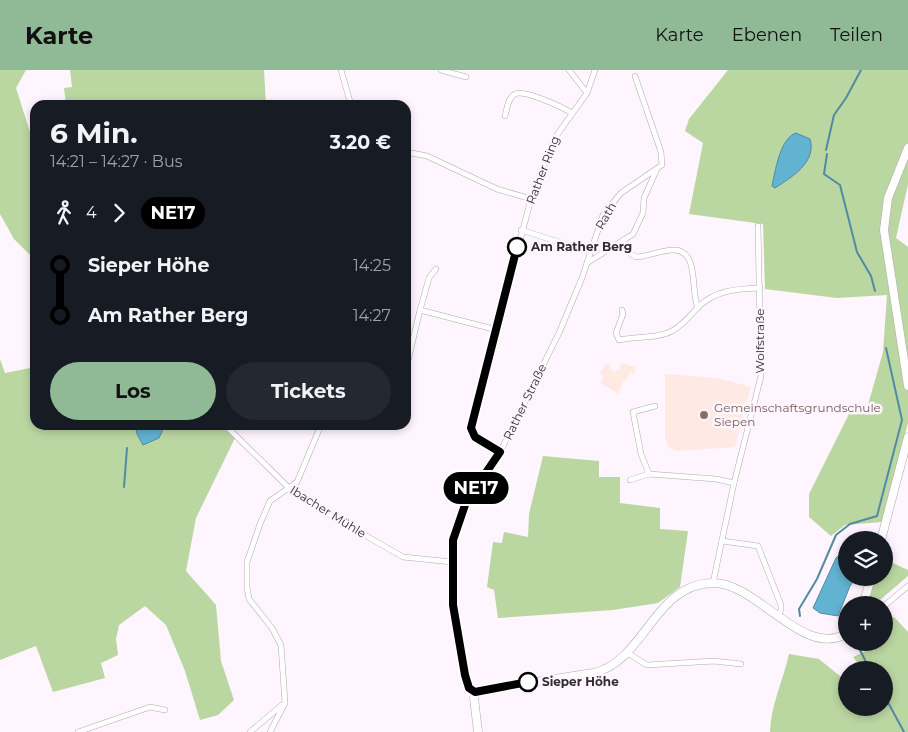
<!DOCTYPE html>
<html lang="de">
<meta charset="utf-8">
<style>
:root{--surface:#171b24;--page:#242831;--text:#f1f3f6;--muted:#9ea1a6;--accent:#90b995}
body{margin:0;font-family:Montserrat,sans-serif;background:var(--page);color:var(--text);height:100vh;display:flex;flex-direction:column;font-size:19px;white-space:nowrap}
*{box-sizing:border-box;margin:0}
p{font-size:16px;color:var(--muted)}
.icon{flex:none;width:28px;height:28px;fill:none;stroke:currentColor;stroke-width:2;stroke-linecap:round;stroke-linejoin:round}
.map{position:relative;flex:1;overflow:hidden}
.details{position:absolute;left:30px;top:30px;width:381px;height:330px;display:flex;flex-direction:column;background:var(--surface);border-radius:15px;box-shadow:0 2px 8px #0003}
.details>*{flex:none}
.badge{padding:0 10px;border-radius:16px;font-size:18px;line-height:32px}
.fabs{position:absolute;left:838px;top:461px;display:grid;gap:10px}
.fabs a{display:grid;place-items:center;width:55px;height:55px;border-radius:50%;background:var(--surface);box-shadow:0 2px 8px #0003;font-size:25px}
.map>.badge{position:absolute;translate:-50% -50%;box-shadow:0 0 0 2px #fff}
.legs{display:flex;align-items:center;gap:8px;height:55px;padding:0 20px;font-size:16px}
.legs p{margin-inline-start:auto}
.summary{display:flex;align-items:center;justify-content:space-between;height:85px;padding:0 20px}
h1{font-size:28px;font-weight:700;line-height:38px}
.cta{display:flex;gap:10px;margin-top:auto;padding:10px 20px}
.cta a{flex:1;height:58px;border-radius:30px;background:var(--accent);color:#111;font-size:20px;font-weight:700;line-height:58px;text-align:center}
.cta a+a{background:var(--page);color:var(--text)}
ul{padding:0 20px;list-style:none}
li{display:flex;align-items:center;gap:18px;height:50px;font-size:19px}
li i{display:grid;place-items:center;width:8px;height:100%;margin:0 6px;background:currentColor}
li i::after{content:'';width:12px;height:12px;margin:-6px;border:4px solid;border-radius:50%;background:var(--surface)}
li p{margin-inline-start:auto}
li:first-child i{background:linear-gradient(#0000 50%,currentColor 0)}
li:last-child i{background:linear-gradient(currentColor 50%,#0000 0)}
header{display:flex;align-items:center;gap:30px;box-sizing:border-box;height:70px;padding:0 25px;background:var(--accent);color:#111}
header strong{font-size:24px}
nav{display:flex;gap:28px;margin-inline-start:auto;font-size:18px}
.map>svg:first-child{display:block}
.education{fill:#feeae3}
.green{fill:#bad6a1}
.water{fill:#62b2d2;stroke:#538aa1}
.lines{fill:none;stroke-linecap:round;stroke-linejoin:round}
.stream{stroke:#538aa1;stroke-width:2}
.street-casing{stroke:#b2a8b2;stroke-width:6}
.secondary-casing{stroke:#b2a8b2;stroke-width:9}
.street{stroke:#fff;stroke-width:5}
.secondary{stroke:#fff;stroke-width:8}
.line-1-casing{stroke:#fff;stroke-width:11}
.line-1{stroke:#000;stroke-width:8}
.stop-1-dot{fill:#fff;stroke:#000;stroke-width:2.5}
.education-dot{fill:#8d6e63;stroke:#fef5fe;stroke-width:2}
.labels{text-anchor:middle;stroke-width:5;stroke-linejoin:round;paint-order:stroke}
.street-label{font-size:12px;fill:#302b2f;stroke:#fef5fe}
.stop-label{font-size:12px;font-weight:bold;fill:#302b2f;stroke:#fef5fe;text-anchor:start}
.education-label{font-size:12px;fill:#785e54;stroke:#fef5fe;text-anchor:start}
</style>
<header>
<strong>Karte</strong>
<nav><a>Karte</a><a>Ebenen</a><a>Teilen</a></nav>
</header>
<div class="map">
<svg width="908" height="662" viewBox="0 0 908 662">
<rect width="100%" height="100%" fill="#fef5fe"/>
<g class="education">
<polygon points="606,293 611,295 610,299 614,302 620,299 621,293 636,297 634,304 630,302 626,311 623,310 619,324 600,313 604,306 600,304"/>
<polygon points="665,304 718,308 751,317 735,377 677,381 669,378 665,368"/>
</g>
<g class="green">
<polygon points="0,0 26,0 16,18 35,78 35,190 14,169 0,144"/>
<polygon points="70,0 264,0 266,35 66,35 64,18 72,17"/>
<polygon points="728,0 908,0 908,114 896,168 908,177 908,353 882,452 845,455 831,466 809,447 809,424 852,338 868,335 883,282 887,225 837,228 765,219 763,154 689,144 703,73 685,61 689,49"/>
<polygon points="0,289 5,303 35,297 35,355 135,355 159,368 165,355 223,355 235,368 196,448 186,501 216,535 221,591 234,630 218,645 200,650 185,601 166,555 145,536 119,555 116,569 118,585 101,593 105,608 53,622 36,576 0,590"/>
<polygon points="543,386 599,391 599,407 620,407 620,433 660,438 660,459 688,461 680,517 658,533 613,540 498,548 494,520 487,517 493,472 502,473 504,462 528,467 529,444"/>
<polygon points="884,489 908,500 908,506 874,535 868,535 875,508 884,508"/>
<path d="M 894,547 L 908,562 L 908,662 L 770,662 C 771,634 783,611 789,584 L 819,589 L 846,611 L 846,638 L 884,638 L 884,600 L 863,600 L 853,587 L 868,580 L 863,573 L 884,572 L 884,554 Z"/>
</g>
<g class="water">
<path d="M 796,63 L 810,69 C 817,92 792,107 775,118 L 772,116 C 775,102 780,68 796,63 Z"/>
<polygon points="135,355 165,355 159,368 143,375 137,364"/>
<polygon points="846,478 846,508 856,508 850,516 838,546 820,543 813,538 836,488"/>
</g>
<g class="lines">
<g class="stream">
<polyline points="826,80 834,45 846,28 861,0"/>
<polyline points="827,84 824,104 840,115 857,182 871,206 875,221"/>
<polyline points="124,417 127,378"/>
<polyline points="800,546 799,539 817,509 836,465 850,454 877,446 902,350 886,278"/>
<polyline points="856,572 870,600"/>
<polyline points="884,625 904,662"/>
</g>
<defs>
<g id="street">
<polyline points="341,0 351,35"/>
<polyline points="441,0 466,7"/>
<polyline points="569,0 587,23"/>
<path d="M 505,46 C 507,39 508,27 515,24 C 524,19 562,37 572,43"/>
<polyline points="406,82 427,86 497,119 531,129"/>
<polyline points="521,160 590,182"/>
<path d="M 623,170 L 631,184 L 636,187 C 649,187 662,179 675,180 C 700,182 690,222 698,238"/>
<polyline points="587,193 633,164 643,143 644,128 656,101"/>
<polyline points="436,199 429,208 420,240 497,260"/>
<path d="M 622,240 L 623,244 L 616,263 L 619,270 C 636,266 657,269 672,261 C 683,255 690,246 698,237 C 716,220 736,219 760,218"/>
<polyline points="406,299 420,240"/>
<polyline points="225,355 288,417 328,444 403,487 452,492"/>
<polyline points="500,382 475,367 471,355 531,129 554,69 587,23 595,0"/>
<polyline points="649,404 641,384 633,342 655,336"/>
<polyline points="630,410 649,404 716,409 734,413"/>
<polyline points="722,471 758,476 781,535 781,540 778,546"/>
<polyline points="713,513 734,413 761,306 758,156"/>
<polyline points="884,536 908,516"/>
<polyline points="626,582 647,595 714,591 741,594"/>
<polyline points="475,622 467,614 457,567 452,517 453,470 462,440 500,382 559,263 582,208 603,145 621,123 662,95 661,82 635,6"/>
<polyline points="78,662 150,637 165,640"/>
<polyline points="250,662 282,635"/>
<polyline points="270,662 285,633 281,575 272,558 249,529 247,517 247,492 260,454 270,431 297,412 321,355"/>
</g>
<g id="secondary">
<polyline points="908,78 888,128 884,160 908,316"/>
<polyline points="881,470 908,367"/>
<polyline points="863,535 871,508"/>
<path d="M 478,662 L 474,628 L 477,621 L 593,603 C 645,592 653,514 713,513 C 758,513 802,588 846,564"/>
</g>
</defs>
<use href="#street" class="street-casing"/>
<use href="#secondary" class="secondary-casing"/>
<use href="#street" class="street"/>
<use href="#secondary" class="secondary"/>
</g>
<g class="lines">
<defs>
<polyline id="line-1" points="517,177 471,358 475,367 500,382 466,432 453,470 453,535 465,605 469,618 475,622 528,612"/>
</defs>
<use href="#line-1" class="line-1-casing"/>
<use href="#line-1" class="line-1"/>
</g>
<g class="stop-1-dot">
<circle cx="517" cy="177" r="9"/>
<circle cx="528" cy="612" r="9"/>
</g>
<circle class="education-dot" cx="704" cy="345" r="5"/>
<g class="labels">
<g class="street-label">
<text transform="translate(543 100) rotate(-69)" y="4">Rather Ring</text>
<text transform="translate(606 146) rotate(-60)" y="4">Rath</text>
<text transform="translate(760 271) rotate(-90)" y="4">Wolfstraße</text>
<text transform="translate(525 332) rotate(-64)" y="4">Rather Straße</text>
<text transform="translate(328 442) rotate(32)" y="4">Ibacher Mühle</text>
</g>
<g class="stop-label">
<text x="531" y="181">Am Rather Berg</text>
<text x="542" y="616">Sieper Höhe</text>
</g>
<g class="education-label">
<text x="714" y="342">Gemeinschaftsgrundschule<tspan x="714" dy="14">Siepen</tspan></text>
</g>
</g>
</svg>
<div class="fabs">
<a><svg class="icon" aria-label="layers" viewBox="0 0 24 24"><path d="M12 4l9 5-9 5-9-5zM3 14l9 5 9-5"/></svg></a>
<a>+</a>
<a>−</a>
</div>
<b class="badge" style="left:476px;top:418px;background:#000;color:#fff">NE17</b>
<section class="details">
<div class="summary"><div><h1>6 Min.</h1><p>14:21 – 14:27 · Bus</p></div><b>3.20 €</b></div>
<div class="legs"><svg class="icon" aria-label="walk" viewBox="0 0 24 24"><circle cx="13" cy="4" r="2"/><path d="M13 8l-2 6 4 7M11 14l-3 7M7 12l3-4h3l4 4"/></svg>4<svg class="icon" aria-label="forward" viewBox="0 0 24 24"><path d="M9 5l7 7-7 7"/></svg><b class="badge" style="background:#000;color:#fff">NE17</b></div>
<ul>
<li><i style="color:#000"></i><b>Sieper Höhe</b><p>14:25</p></li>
<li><i style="color:#000"></i><b>Am Rather Berg</b><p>14:27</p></li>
</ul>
<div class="cta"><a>Los</a><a>Tickets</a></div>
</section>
</div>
